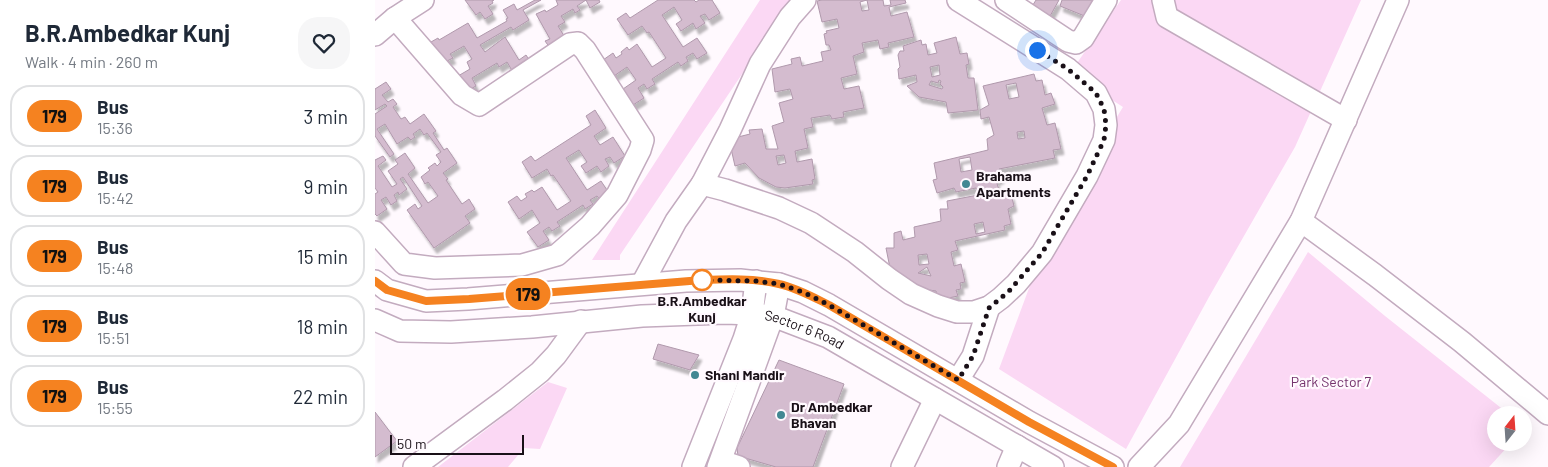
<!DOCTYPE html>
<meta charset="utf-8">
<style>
:root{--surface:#fff;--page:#f6f6f7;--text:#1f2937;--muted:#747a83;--line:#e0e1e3}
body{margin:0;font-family:Barlow,sans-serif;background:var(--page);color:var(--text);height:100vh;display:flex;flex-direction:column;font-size:19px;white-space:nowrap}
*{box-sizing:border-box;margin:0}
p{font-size:16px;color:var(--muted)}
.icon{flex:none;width:28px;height:28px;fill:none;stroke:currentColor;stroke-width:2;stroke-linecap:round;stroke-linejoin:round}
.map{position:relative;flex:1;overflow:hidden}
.panel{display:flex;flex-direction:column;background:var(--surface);width:375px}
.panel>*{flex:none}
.badge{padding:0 10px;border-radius:16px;font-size:18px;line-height:32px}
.needle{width:32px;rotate:17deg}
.tools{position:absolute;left:1112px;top:406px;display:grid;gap:10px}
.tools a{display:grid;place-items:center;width:45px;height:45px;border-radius:50%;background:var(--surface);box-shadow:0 5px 20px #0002;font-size:25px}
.scale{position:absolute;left:15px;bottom:12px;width:134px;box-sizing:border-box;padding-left:5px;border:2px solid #191017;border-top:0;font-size:14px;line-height:18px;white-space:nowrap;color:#191017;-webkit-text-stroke:4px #fff9fe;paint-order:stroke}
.you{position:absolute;width:25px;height:25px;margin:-12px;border:4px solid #fff;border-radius:50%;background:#1a73e8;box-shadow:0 0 0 8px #1a73e833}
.map>.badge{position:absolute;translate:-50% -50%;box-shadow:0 0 0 2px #fff}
.round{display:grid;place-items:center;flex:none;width:52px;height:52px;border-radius:20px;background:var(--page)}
.head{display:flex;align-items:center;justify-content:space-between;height:85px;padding:0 25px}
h1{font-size:24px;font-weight:700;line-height:38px}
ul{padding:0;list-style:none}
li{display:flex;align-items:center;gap:15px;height:62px;margin:0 10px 8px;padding:0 15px;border:2px solid var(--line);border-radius:20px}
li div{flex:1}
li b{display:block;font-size:19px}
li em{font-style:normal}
li .badge{min-width:55px;font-weight:700;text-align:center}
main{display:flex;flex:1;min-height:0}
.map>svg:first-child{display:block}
.green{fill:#fbd8f4}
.building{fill:#d4bccf;stroke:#b099ac;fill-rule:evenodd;filter:url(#shadow)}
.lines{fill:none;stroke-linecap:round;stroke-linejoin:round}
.minor-casing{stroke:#c3abbf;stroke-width:24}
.minor{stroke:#fff;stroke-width:21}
.line-casing{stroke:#fff;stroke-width:11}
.line{stroke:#f58220;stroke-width:8}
.walk{stroke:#191017;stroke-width:5;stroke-dasharray:0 9}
.poi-dot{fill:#428893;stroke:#fff9fe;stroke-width:2}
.stop-dot{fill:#fff;stroke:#f58220;stroke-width:2.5}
.labels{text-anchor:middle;stroke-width:4.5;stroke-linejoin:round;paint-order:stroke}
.poi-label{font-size:14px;font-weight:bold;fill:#191017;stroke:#fff9fe;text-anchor:start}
.stop-label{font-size:14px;font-weight:bold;fill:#191017;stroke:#fff9fe}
.street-label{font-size:14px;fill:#191017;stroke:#fff9fe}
.park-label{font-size:14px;fill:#74326c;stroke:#fff9fe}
</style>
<main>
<section class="panel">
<div class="head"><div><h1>B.R.Ambedkar Kunj</h1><p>Walk · 4 min · 260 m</p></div><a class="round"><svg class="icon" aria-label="heart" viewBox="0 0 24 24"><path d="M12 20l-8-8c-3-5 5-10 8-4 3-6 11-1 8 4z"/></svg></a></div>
<ul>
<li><span class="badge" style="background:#f58220;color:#111">179</span><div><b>Bus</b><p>15:36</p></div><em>3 min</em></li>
<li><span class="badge" style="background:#f58220;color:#111">179</span><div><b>Bus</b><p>15:42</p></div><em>9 min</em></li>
<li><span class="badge" style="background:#f58220;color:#111">179</span><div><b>Bus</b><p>15:48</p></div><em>15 min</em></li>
<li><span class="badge" style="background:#f58220;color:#111">179</span><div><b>Bus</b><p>15:51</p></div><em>18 min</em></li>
<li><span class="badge" style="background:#f58220;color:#111">179</span><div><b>Bus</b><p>15:55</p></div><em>22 min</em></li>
</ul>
</section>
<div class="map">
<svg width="1173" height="467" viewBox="0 0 1173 467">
<defs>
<filter id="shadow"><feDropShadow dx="3" dy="5.5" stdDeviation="1" flood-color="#0004"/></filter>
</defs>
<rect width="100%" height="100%" fill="#fff9fe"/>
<g class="green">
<polygon points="385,0 417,0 245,255 245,260 217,260"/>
<polygon points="746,0 986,0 920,147 834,297 751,449 624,369 680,218 748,107 695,73"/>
<polygon points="933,252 1010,316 1135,415 1121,415 1121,442 1136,443 1114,467 805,467"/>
<polygon points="173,382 192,388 165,449 149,448 133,467 63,467"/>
</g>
<g class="building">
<polygon points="90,0 119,0 117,1 118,3 113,6 118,14 110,19 105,12 101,15"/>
<polygon points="160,0 166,0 148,10 154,20 138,30 136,27 105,45 110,52 130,37 144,60 151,55 157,64 139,74 132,62 124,67 122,63 97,78 101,86 92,91 83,76 95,69 92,62 97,59 89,46 75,54 78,58 68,63 56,42 63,38 64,40 93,23 102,38 132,21 131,19 133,18 128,10 139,4 142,10"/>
<polygon points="181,0 224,0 225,2 215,8 211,0 202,6 205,10 200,13 198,9 186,16 190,22 183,26 191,39 175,48 170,41 175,39 161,14 170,10 171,12 183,5"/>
<polygon points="283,0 319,0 321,2 324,0 337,0 345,13 334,20 330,14 325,16 330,23 321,29 318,23 306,31 301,24 307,20 299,7 287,15 308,47 322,38 332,53 322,59 318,53 311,57 313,61 306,66 303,62 277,79 280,84 272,89 269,84 263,88 269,98 258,105 248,89 261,80 252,67 239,76 228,60 238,53 241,58 247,54 246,52 252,47 254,50 262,44 277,67 291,58 274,32 272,33 267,26 253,35 242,19 251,13 255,18"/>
<path d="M 447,0 L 508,0 L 509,6 L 516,5 L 515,0 L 530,0 L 531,3 L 514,7 L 516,16 L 532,12 L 539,37 L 513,43 L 514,47 L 505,49 L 503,40 L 487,43 L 489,52 L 478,56 L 482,74 L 466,78 L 469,89 L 484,86 L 489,108 L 468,112 L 469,117 L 457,119 L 455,115 L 436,118 L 438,127 L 429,129 L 433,148 L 420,151 L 422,162 L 437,159 L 440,179 L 437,180 L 438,184 L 410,188 L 401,187 L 384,178 L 370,163 L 360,166 L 355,144 L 361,143 L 359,138 L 375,134 L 374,130 L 387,129 L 391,149 L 403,149 L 397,126 L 409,122 L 404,103 L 418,99 L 415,89 L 400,92 L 397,69 L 417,64 L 416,59 L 425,57 L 427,66 L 448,61 L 446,52 L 456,50 L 454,45 L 451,45 L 449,34 L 452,33 L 451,31 L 464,28 L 462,19 L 447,22 L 442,1 ZM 492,0 L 494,10 L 487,11 L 485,2 ZM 409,155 L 411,163 L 403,165 L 401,156 Z"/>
<polygon points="661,0 684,0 674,18 656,8"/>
<polygon points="687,0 718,0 712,17 685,6"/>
<path d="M 581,37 L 585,54 L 592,53 L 594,64 L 591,65 L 593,78 L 599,78 L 603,110 L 573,113 L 571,102 L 544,97 L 532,86 L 542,82 L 541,75 L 524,79 L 523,69 L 525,67 L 523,55 L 525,51 L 529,51 L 528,46 L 546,40 L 547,45 L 551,44 L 553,55 L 562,53 L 559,43 ZM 564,65 L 565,75 L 557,77 L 555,67 ZM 564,80 L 566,81 L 565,84 L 568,87 L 567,89 L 554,85 L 556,81 L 563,83 Z"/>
<path d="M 659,74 L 661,81 L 667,80 L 670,95 L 676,93 L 680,104 L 667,108 L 672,125 L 680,123 L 686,149 L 678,150 L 680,158 L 624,169 L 626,178 L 621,180 L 626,197 L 636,194 L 639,206 L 633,209 L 636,224 L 629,226 L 630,230 L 580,241 L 583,250 L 576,252 L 579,266 L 586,264 L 590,282 L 585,283 L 586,289 L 581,290 L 583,296 L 564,300 L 561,291 L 533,287 L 516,270 L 514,263 L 511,248 L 519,248 L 519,233 L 526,231 L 528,240 L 540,237 L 539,227 L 566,221 L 565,209 L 573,209 L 572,201 L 603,195 L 601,188 L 581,192 L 579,188 L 562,193 L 558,180 L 562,179 L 559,163 L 613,150 L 612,139 L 619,135 L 614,117 L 606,119 L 605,110 L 614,105 L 608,86 ZM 641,83 L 644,97 L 634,99 L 631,85 ZM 649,131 L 650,138 L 643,139 L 642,132 ZM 595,157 L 597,170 L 586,172 L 584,159 ZM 608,222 L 610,232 L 601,234 L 599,224 ZM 552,254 L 554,264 L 544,265 L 543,255 ZM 552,267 L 556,276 L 543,273 Z"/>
<polygon points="11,82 16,89 7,95 13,102 18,99 22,104 18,107 26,119 30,117 35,124 49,114 61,131 58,133 69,150 72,148 82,163 68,173 73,179 71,180 87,204 94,199 100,209 90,216 95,223 59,248 32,210 40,204 43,209 47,206 28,177 25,179 32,189 24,195 23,192 19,195 22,201 16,205 11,197 6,200 12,209 2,216 0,214 0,194 3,192 0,188 0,160 8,156 11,160 3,166 17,187 22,184 13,171 23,164 20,160 30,153 40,168 33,174 53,203 63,196 53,182 50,184 46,177 55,170 53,168 60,163 62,166 66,162 61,155 66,152 52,133 49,135 45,129 38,134 40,137 36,140 33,137 22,144 10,124 2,129 19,154 15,157 0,136 0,114 12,106 10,104 0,110 0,89"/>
<polygon points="220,110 231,128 219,136 225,145 238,137 250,156 239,163 235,157 230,159 234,166 226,172 222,166 211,173 206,166 212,162 204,150 191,158 212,190 226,181 236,196 227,202 222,196 215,200 218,204 210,209 208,205 182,222 185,226 177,231 174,227 168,231 174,240 163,247 152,232 165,223 157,210 144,219 133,202 142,196 146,201 152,197 150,194 157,190 159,192 167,187 182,210 196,201 178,175 176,176 172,169 157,178 147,162 156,156 160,161 216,125 211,116"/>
<polygon points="283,344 324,355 315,370 278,359"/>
<polygon points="404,360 469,384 438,467 401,467 363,456 362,448"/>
<polygon points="0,412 22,441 0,457"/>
</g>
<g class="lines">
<defs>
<g id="minor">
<polyline points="631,0 693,41 701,43 708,38 731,0"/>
<polyline points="788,0 792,17 971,120"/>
<polyline points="0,35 20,18 48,0"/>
<polyline points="327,184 350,190 404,208 436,223 480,252 514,279 536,294 563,306 582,312 599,312 614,307 626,298 641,284 667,253 712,176 729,140 731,125 729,109 721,93 693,69 583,0"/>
<polyline points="926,221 1000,275 1087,342 1173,414"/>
<polyline points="0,232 29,264 60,268 147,265 182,255 215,226 242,195 265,150 268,140 210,50 203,43 195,44 104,105 87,95 20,18"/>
<polyline points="0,281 12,290 51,301 93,299 311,281 365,280 404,284 428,292 454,305 654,422 738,467"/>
<polyline points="267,284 301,221 327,184 355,130 385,64 415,17 430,0"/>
<path id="s1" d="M 0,320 L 25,331 L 76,332 L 157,327 L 267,316 L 350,313 L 377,314 L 398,316 L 453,337 L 678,467"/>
<polyline points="583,380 598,356 614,307"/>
<polyline points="346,461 364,467"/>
<polyline points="39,467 130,400 165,372 181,355 206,321"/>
<polyline points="318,467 369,339 377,314 381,281"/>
<polyline points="343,467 398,316 404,284"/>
<polyline points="527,467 560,399"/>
<polyline points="633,467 642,446"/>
<polyline points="764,467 804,424 926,221 1023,0"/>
</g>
</defs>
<use href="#minor" class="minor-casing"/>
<use href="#minor" class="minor"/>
</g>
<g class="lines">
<defs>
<path id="line" d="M 0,281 L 12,290 L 51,301 L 94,299 L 327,280 C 352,279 380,278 404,284 C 422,288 438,297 454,305 L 654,422 L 738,467"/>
</defs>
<use href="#line" class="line-casing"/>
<use href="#line" class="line"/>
<polyline class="walk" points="327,280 381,281 404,284 428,292 454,305 583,380 598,356 614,308 634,291 667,253 712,176 729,140 731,125 729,109 721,93 693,69 662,50"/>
</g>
<g class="poi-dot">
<circle cx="591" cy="184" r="5"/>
<circle cx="320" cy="375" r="5"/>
<circle cx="406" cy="415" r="5"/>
</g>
<circle class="stop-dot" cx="327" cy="280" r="10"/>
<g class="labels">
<g class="poi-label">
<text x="601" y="181">Brahama<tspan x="601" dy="16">Apartments</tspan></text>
<text x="330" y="380">Shani Mandir</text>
<text x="416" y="412">Dr Ambedkar<tspan x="416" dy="16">Bhavan</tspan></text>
</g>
<g class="stop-label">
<text x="327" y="306">B.R.Ambedkar<tspan x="327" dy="16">Kunj</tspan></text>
</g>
<g class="street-label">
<text dy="5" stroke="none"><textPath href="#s1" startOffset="435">Sector 6 Road</textPath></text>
</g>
<g class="park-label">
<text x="956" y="387">Park Sector 7</text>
</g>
</g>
</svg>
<div class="tools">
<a><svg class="needle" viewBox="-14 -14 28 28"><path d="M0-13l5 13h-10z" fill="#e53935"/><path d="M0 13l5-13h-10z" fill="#747a83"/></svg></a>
</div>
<div class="scale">50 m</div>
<div class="you" style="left:662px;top:50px"></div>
<b class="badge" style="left:153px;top:294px;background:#f58220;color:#111">179</b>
</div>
</main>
